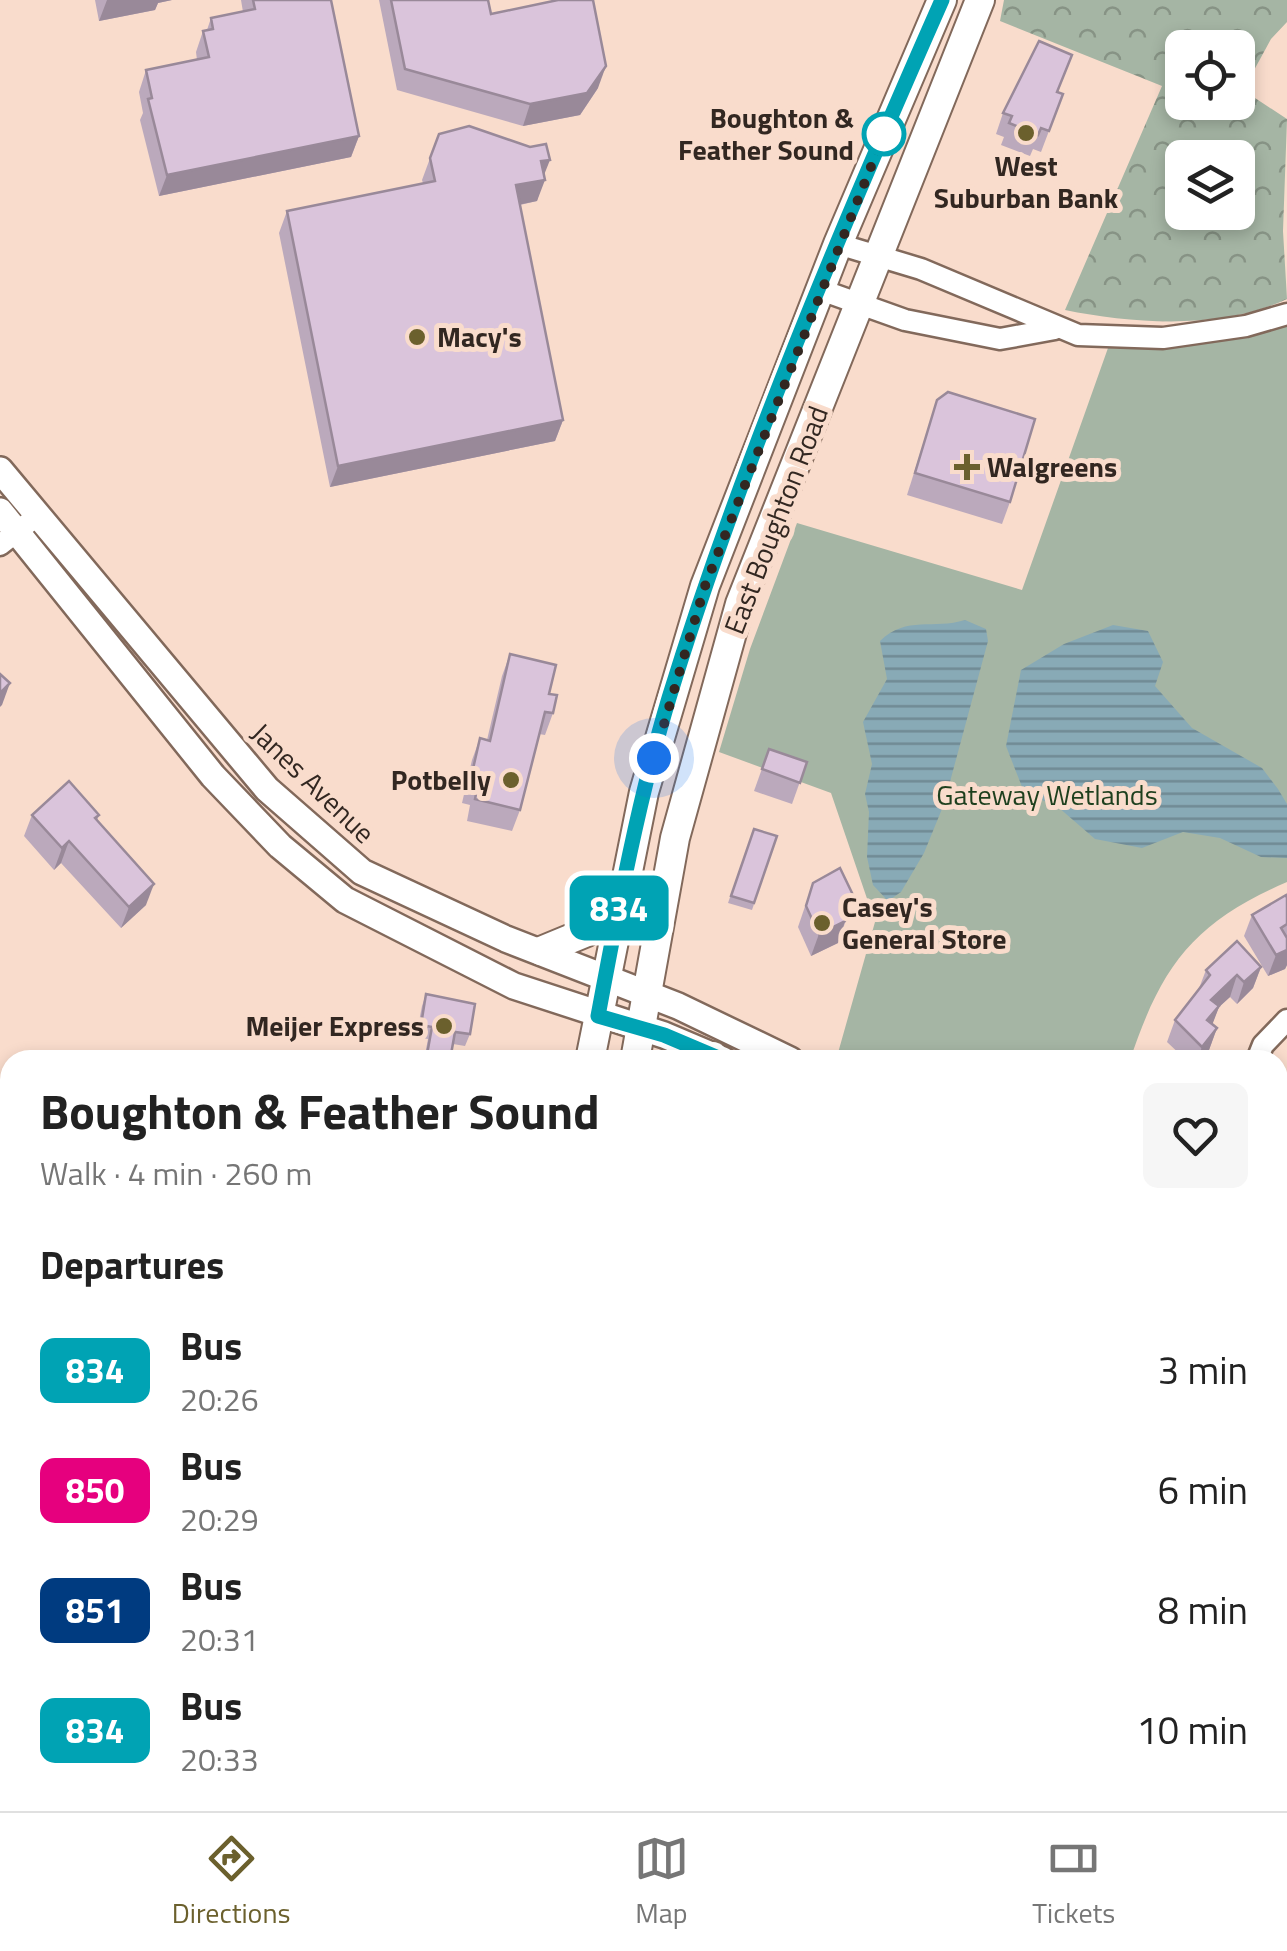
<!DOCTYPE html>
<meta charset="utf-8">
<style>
:root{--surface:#fff;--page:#f6f6f6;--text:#222;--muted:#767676;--line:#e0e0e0;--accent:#6b602d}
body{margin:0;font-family:"Titillium Web",sans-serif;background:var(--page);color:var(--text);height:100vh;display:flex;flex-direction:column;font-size:38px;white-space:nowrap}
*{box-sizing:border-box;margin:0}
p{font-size:32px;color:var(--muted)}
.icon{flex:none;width:55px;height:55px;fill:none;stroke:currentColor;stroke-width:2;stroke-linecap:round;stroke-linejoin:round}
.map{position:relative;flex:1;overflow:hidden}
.drawer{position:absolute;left:0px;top:1050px;width:1288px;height:762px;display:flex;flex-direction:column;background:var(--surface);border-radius:30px 30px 0 0;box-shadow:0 5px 15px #0003}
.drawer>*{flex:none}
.badge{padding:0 20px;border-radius:15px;font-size:35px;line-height:65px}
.buttons{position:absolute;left:1165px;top:30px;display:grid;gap:20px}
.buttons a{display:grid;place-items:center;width:90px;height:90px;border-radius:15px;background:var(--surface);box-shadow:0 5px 15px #0003;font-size:50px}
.you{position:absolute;width:50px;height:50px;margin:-25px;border:8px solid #fff;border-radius:50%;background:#1a73e8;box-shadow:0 0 0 15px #1a73e833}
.map>.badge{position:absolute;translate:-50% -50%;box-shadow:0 0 0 5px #fff}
h2{padding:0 40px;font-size:38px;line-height:90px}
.round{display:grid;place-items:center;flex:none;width:105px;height:105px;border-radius:15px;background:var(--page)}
.summary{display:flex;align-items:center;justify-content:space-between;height:170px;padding:0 40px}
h1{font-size:48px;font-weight:700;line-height:75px}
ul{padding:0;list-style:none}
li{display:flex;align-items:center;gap:30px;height:120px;padding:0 40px}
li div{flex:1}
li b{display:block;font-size:38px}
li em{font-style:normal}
li .badge{min-width:110px;font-weight:700;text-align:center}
.tabs{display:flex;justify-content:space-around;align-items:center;height:140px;border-top:2px solid var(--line);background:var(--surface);font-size:28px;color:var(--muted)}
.tabs a{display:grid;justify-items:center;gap:5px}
.tabs .active{color:var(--accent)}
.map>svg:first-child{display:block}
.green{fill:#a5b5a4}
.forest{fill:url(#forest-crowns);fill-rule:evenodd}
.water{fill:url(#water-rules)}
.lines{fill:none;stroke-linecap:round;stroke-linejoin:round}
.minor-casing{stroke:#82695b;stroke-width:25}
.tertiary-casing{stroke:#82695b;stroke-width:30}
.secondary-casing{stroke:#82695b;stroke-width:32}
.motorway-casing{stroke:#82695b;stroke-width:40}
.minor{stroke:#fff;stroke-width:20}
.tertiary{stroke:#fff;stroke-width:25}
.secondary{stroke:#fff;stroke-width:28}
.motorway{stroke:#fff;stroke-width:35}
.wall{fill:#bba9bc}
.shaded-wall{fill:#998999}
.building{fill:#dac4db;stroke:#998999;stroke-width:2.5}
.line-casing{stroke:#fff;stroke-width:22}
.line{stroke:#00a3b4;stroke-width:15}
.walk{stroke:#322721;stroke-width:10;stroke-dasharray:0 18}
.poi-dot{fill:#6b602d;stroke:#f9dccc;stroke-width:4}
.stop-dot{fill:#fff;stroke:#00a3b4;stroke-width:5}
.labels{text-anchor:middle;stroke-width:10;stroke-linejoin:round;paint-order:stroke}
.stop-label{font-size:28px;font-weight:bold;fill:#322721;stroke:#f9dccc;text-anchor:end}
.poi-label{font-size:28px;font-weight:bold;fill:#322721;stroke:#f9dccc;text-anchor:start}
.street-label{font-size:28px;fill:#322721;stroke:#f9dccc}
.park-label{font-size:28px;fill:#1d3f1d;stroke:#f9dccc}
</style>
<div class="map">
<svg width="1287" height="1811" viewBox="0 0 1287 1811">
<defs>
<pattern id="forest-crowns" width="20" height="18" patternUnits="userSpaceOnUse" patternTransform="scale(2.5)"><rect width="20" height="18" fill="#a5b5a4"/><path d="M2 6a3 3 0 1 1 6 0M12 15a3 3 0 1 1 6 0" fill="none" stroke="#879385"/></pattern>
<pattern id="water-rules" width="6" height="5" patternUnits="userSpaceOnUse" patternTransform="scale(2.5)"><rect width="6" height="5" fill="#88aab6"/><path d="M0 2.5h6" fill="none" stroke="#708a94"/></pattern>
</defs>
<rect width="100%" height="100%" fill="#f9dccc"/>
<path class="green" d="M 1287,326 L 1287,882 C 1193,923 1162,965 1130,1060 L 836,1060 L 875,922 L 831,793 L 719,752 L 750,649 L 797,523 L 1022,590 L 1108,348 C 1169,351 1228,342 1287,326 Z"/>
<path class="forest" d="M 1004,0 L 1287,0 L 1287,22 L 1271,39 L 1247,83 L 1255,98 L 1287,119 L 1283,231 L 1287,299 C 1222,330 1134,324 1065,310 L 1162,86 L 1000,21 ZM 1182,48 L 1238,48 L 1238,102 L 1182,102 ZM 1182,158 L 1238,158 L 1238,212 L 1182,212 Z"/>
<g class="water">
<path d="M 965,620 L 986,629 L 988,641 L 944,804 L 924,853 L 901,892 L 888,901 L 873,885 L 867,857 L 869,812 L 865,794 L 872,764 L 863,722 L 887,679 L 880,641 C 907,615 933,630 965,620 Z"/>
<polygon points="1113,625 1148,631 1163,662 1155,686 1192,728 1262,768 1278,789 1287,804 1287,858 1261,857 1220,838 1183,832 1142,848 1095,839 1058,807 1024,792 1006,746 1021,670 1064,644"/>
</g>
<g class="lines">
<defs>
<g id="minor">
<polyline points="838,244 921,269 1078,335 1163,338 1246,326 1287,314"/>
<polyline points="821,290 905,320 1000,339 1055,329"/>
<polyline points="0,545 37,516"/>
<polyline points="1257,1060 1263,1045 1287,1020"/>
<polyline points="1278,1198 1287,1209"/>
<polyline points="1278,1255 1287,1245"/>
<polyline points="1278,1408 1287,1420"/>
</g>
<g id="tertiary">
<polyline points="0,470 267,789 362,872 506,939 678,1006 790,1060"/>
<polyline points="0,511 213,776 280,846 345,900 514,986 664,1035 723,1060"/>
<polyline points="1278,1694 1287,1705"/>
<polyline points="1278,1734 1287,1746"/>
</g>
<g id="secondary">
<polyline points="541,951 587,932 615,893"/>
<polyline points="590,1060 644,792 705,586 838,244 942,0"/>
<polyline points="635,1060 675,838 740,604 980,0"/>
<polyline points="703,1060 713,1056"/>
<polyline points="392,1811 396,1802"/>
<polyline points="449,1811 452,1802"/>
</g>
<g id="motorway">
<polyline points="0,1756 10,1763"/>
<polyline points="63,1802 75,1811"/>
</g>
</defs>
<use href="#minor" class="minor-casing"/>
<use href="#tertiary" class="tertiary-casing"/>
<use href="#secondary" class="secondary-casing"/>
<use href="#motorway" class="motorway-casing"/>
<use href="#minor" class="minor"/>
<use href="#tertiary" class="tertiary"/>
<use href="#secondary" class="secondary"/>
<use href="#motorway" class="motorway"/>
</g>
<g class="wall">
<polygon points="95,0 172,0 158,3 155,10 99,21"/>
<polygon points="241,0 331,0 359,136 351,157 159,196 140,120 143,113 139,92 146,70 197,60 196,52 203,31 207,30 211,18 243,12"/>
<polygon points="379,0 488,0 491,14 598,88 580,115 523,126 397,90"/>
<polygon points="1058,92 1063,94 1041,152 1033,149 1030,156 1001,145 1004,137 996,134 1003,113"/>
<polygon points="439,134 544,175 537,201 520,205 563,420 555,441 330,487 279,233 287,211 423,183 422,180"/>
<polygon points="937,400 1010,502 1002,524 907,495"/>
<polygon points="510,654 549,694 553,713 545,735 539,734 520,810 512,831 467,821 470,805 462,803 472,760 480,738 487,740 502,676"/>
<polygon points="769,749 807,762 792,804 754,791"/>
<polygon points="32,815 99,815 97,821 146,905 121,928 61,863 54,870 24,836"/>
<polygon points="754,829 777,836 752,910 728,903"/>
<polygon points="813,883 854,897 838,943 811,956 798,927"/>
<polygon points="1287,898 1287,965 1285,969 1268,976 1244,936 1252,915"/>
<polygon points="1261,967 1253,988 1237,1004 1230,997 1219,1007 1212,1024 1217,1028 1209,1050 1201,1060 1164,1060 1165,1058 1184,1058 1167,1042 1175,1020 1198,991 1206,970"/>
<polygon points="426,994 470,1034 465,1046 453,1044 450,1060 424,1060 428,1039 416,1037 422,1006"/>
<polygon points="1287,1075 1287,1091 1286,1092 1283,1086"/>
<polygon points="1287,1290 1287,1349 1278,1337 1278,1329 1281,1320 1278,1316 1278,1310 1284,1293"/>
<polygon points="1278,1471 1287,1476 1287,1539 1278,1528"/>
<polygon points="0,1772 10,1776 10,1796 8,1799 0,1793"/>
</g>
<g class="shaded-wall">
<polygon points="107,0 172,0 158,3 155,10 99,21"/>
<polygon points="606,66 598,88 580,115 523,126 530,104"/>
<polygon points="359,136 351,157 159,196 167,175"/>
<polygon points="550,160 542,180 545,180 537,201 508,207 516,185 541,161"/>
<polygon points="563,420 555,441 330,487 338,466"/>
<polygon points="10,683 2,705 0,707 0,693"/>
<polygon points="69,841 61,863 54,870 62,848"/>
<polygon points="154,884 146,905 121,928 129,907"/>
<polygon points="845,921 838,943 811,956 819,934"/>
<polygon points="1287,950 1287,965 1285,969 1268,976 1276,955"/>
<polygon points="1261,967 1253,988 1237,1004 1244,982"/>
<polygon points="1237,975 1230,997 1219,1007 1211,1028 1207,1020 1211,1000"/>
<polygon points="1217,1028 1209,1050 1201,1060 1197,1060 1202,1047"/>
<polygon points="10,1194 10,1201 6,1212 0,1218 0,1205"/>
</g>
<g class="building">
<polygon points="253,0 331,0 359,136 167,175 148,99 152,98 146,70 209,57 203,31 213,29 211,18 255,9"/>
<polygon points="391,0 488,0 491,14 558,0 593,0 606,66 587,93 530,104 405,69"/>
<polygon points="1039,41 1072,55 1057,92 1063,94 1049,131 1041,128 1038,135 1009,123 1012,116 1003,113"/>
<polygon points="469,126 530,147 546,144 550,160 541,161 545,180 516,185 563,420 338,466 287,211 435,181 430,158 439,134"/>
<polygon points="948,392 1035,419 1010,502 915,473 937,400"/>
<polygon points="510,654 556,665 549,694 557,695 553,713 545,712 520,810 475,799 478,784 470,782 480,738 490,741"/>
<polygon points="0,674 10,683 0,693"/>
<polygon points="769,749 807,762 800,783 762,769"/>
<polygon points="69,781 99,815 95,818 154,884 129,907 69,841 62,848 32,815"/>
<polygon points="754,829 777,836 754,903 731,896"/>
<polygon points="840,868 854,897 845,921 819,934 806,906 813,883"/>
<polygon points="1286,895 1287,898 1287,924 1281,928 1287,938 1287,950 1276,955 1252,915"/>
<polygon points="1237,941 1261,967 1244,982 1237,975 1211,1000 1219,1006 1207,1020 1217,1028 1202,1047 1175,1020 1210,975 1206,970"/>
<polygon points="426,994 475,1004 470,1034 455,1032 450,1060 426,1060 432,1027 421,1025"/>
<polygon points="1165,1058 1197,1059 1197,1060 1165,1060"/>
<polygon points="0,1178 10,1187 10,1194 0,1205"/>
<polygon points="1282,1470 1287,1476 1287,1511 1278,1500 1278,1471 1279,1472"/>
<polygon points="0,1772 10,1776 10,1791 0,1784"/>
<polygon points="578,1802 648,1802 644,1811 574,1811"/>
</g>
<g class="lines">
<defs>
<path id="line" d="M 723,1060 L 664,1035 L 598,1016 C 618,909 638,801 669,698 C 741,464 843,224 942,0"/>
</defs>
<use href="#line" class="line-casing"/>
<use href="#line" class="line"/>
<polyline class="walk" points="654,758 705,586 884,134"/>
</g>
<g class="poi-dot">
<circle cx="1026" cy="133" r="10"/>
<circle cx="417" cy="337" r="10"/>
<path d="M962 452h10v10h10v10h-10v10h-10v-10h-10v-10h10z"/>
<circle cx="511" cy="780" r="10"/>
<circle cx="822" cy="923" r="10"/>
<circle cx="444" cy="1026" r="10"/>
</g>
<circle class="stop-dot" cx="884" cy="134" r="20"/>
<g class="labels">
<g class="stop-label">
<text x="854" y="128">Boughton &amp;<tspan x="854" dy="32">Feather Sound</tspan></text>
</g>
<g class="poi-label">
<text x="1026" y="176" text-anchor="middle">West<tspan x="1026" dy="32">Suburban Bank</tspan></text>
<text x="437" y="347">Macy's</text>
<text x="987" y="477">Walgreens</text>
<text x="491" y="790" text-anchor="end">Potbelly</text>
<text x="842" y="917">Casey's<tspan x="842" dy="32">General Store</tspan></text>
<text x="424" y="1036" text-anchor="end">Meijer Express</text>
</g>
<g class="street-label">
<text transform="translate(776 520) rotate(-69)" y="10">East Boughton Road</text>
<text transform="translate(313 783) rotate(44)" y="10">Janes Avenue</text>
</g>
<g class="park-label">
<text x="1047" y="805">Gateway Wetlands</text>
</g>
</g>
</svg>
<div class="buttons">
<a><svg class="icon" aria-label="locate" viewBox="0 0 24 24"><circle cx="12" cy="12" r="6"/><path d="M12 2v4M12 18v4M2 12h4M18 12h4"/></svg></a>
<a><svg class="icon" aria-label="layers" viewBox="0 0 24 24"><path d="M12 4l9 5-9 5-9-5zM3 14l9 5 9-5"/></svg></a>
</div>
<div class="you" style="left:654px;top:758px"></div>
<b class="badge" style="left:619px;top:908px;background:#00a3b4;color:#fff">834</b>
<section class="drawer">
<div class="summary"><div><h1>Boughton &amp; Feather Sound</h1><p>Walk · 4 min · 260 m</p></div><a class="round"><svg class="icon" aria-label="heart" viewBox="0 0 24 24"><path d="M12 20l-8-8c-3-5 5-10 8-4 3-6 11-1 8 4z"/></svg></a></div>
<h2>Departures</h2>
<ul>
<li><span class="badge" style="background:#00a3b4;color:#fff">834</span><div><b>Bus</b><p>20:26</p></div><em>3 min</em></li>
<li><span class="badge" style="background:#e6007e;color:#fff">850</span><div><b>Bus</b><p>20:29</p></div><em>6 min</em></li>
<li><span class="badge" style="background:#003b80;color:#fff">851</span><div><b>Bus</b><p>20:31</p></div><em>8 min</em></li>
<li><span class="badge" style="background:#00a3b4;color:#fff">834</span><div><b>Bus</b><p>20:33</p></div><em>10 min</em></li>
</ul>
</section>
</div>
<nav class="tabs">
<a class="active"><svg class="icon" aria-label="directions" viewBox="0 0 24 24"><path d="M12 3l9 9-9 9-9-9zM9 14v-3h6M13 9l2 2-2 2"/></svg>Directions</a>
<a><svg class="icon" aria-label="map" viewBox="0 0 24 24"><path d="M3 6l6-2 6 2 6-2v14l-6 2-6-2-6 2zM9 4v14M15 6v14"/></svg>Map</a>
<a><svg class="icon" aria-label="tickets" viewBox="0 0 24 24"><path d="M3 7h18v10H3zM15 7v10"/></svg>Tickets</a>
</nav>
